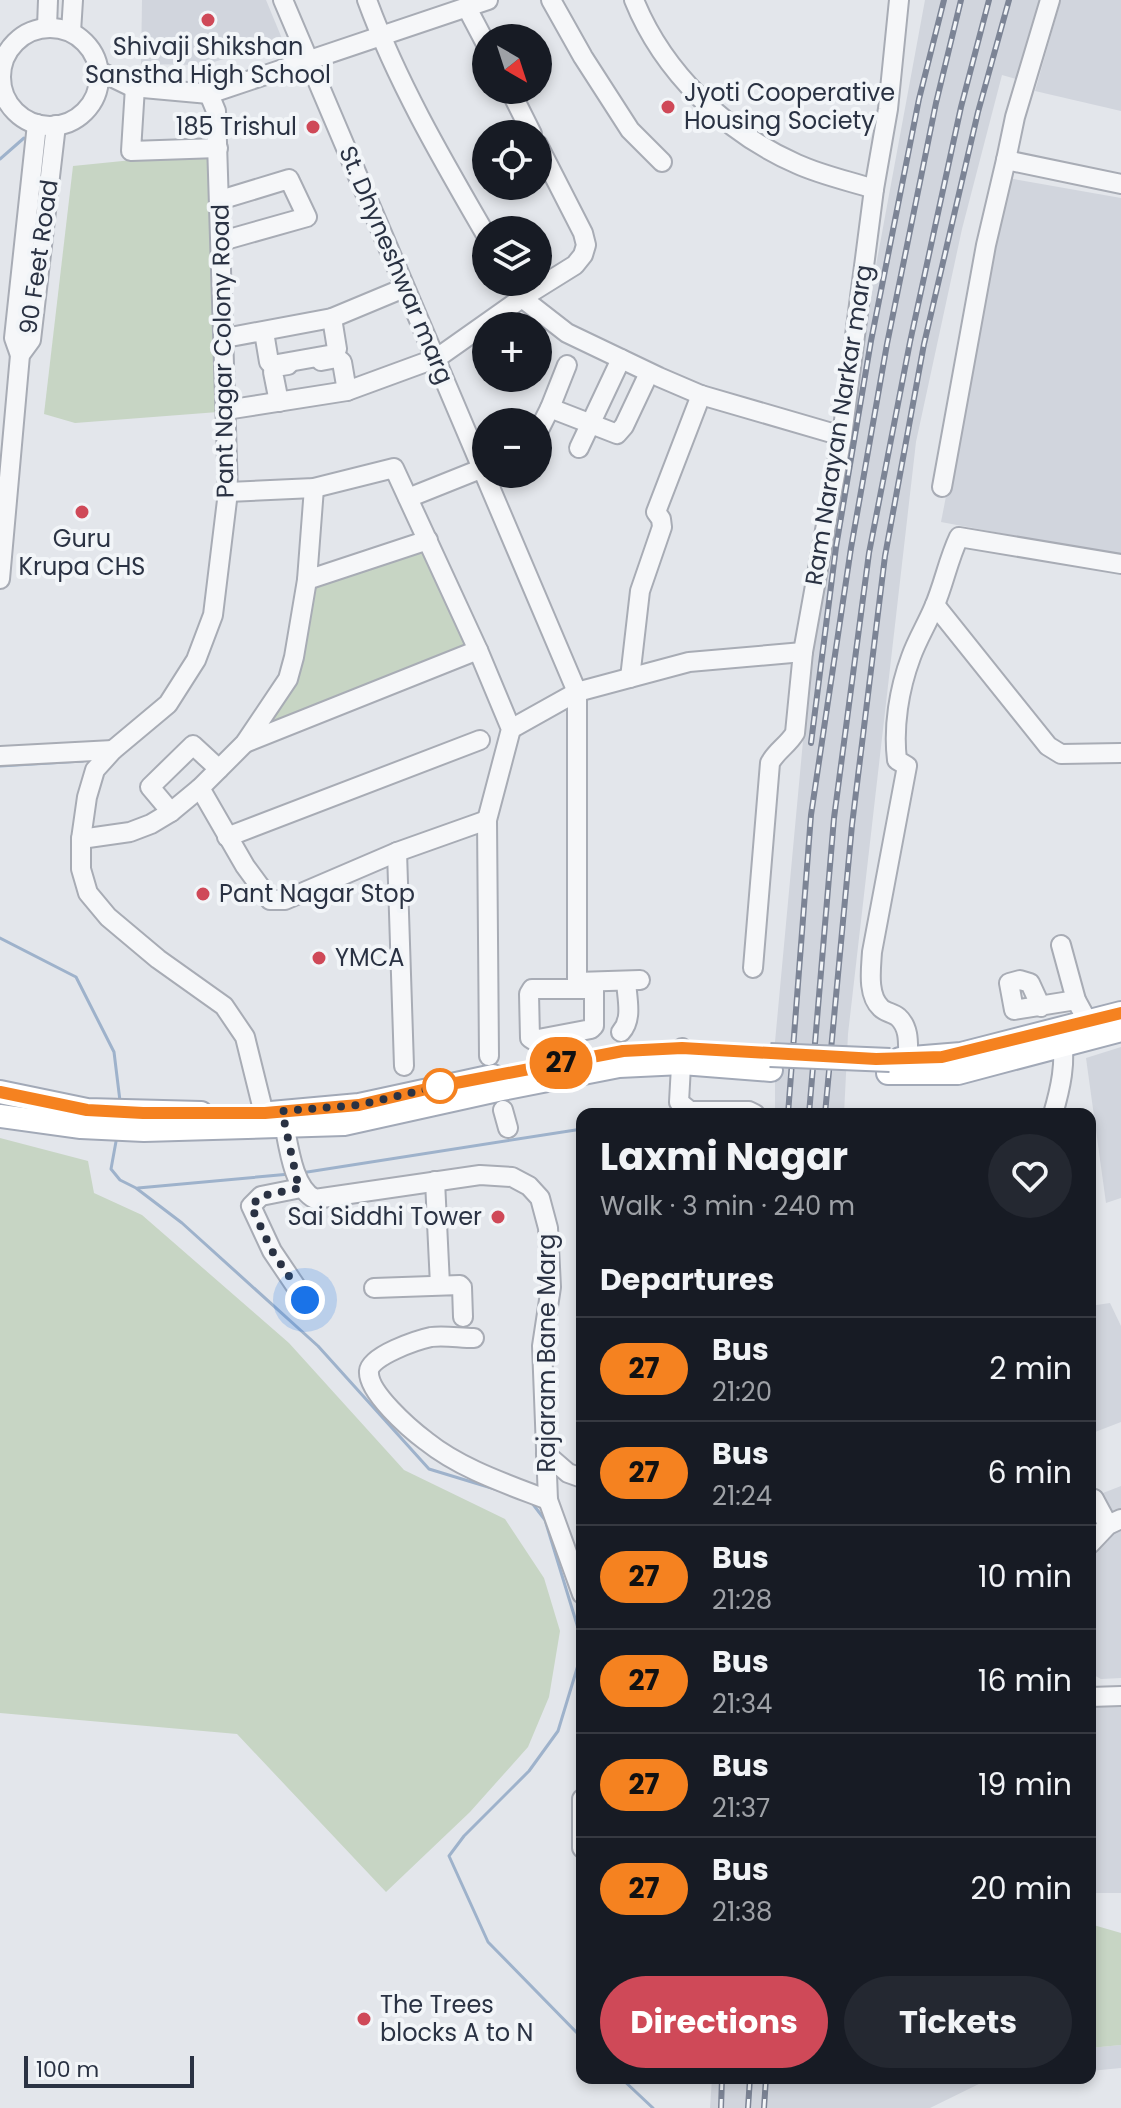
<!DOCTYPE html>
<meta charset="utf-8">
<style>
:root{--surface:#171b24;--page:#242831;--text:#f1f3f6;--muted:#9ea1a6;--line:#363941;--accent:#cf4958}
body{margin:0;font-family:Poppins,sans-serif;background:var(--page);color:var(--text);height:100vh;display:flex;flex-direction:column;font-size:30px;white-space:nowrap}
*{box-sizing:border-box;margin:0}
p{font-size:26px;color:var(--muted)}
.icon{flex:none;width:44px;height:44px;fill:none;stroke:currentColor;stroke-width:2;stroke-linecap:round;stroke-linejoin:round}
.map{position:relative;flex:1;overflow:hidden}
.drawer{position:absolute;left:576px;top:1108px;width:520px;height:976px;display:flex;flex-direction:column;background:var(--surface);border-radius:16px;box-shadow:0 4px 12px #0003}
.drawer>*{flex:none}
.badge{padding:0 16px;border-radius:26px;font-size:28px;line-height:52px}
.needle{width:52px;rotate:141deg}
.buttons{position:absolute;left:472px;top:24px;display:grid;gap:16px}
.buttons a{display:grid;place-items:center;width:80px;height:80px;border-radius:50%;background:var(--surface);box-shadow:0 4px 12px #0003;font-size:40px}
.scale{position:absolute;left:24px;bottom:20px;width:170px;box-sizing:border-box;padding-left:8px;border:4px solid #2a3243;border-top:0;font-size:22px;line-height:28px;white-space:nowrap;color:#2a3243;-webkit-text-stroke:6px #f2f5f8;paint-order:stroke}
.you{position:absolute;width:40px;height:40px;margin:-20px;border:6px solid #fff;border-radius:50%;background:#1a73e8;box-shadow:0 0 0 12px #1a73e833}
.map>.badge{position:absolute;translate:-50% -50%;box-shadow:0 0 0 4px #fff}
h2{padding:0 24px;font-size:30px;line-height:72px}
.round{display:grid;place-items:center;flex:none;width:84px;height:84px;border-radius:42px;background:var(--page)}
.head{display:flex;align-items:center;justify-content:space-between;height:136px;padding:0 24px}
h1{font-size:38px;font-weight:700;line-height:60px}
.primary-button{display:flex;gap:16px;margin-top:auto;padding:16px 24px}
.primary-button a{flex:1;height:92px;border-radius:48px;background:var(--accent);color:#fff;font-size:32px;font-weight:700;line-height:92px;text-align:center}
.primary-button a+a{background:var(--page);color:var(--text)}
ul{padding:0;list-style:none}
li{display:flex;align-items:center;gap:24px;height:104px;padding:0 24px;border-top:2px solid var(--line)}
li div{flex:1}
li b{display:block;font-size:30px}
li em{font-style:normal}
li .badge{min-width:88px;font-weight:700;text-align:center}
.map>svg:first-child{display:block}
.built{fill:#d1d5dd}
.green{fill:#c7d5c4}
.lines{fill:none;stroke-linecap:round;stroke-linejoin:round}
.stream{stroke:#9eb2cb;stroke-width:3}
.minor-casing{stroke:#a8acb5;stroke-width:22}
.major-casing{stroke:#a2a9b7;stroke-width:26}
.minor{stroke:#f6f7f9;stroke-width:18}
.major{stroke:#fff;stroke-width:22}
.rail-casing{stroke:#7c8495;stroke-width:6}
.rail{stroke:#f2f5f8;stroke-width:3;stroke-dasharray:9;stroke-linecap:butt}
.major-bridge-casing{stroke:#a2a9b7;stroke-width:26;stroke-linecap:butt}
.major-bridge{stroke:#fff;stroke-width:22}
.line-casing{stroke:#fff;stroke-width:18}
.line{stroke:#f58220;stroke-width:12}
.walk{stroke:#2a3243;stroke-width:8;stroke-dasharray:0 14.4}
.poi-dot{fill:#cf4958;stroke:#f2f5f8;stroke-width:3}
.stop-dot{fill:#fff;stroke:#f58220;stroke-width:4}
.labels{text-anchor:middle;stroke-width:8;stroke-linejoin:round;paint-order:stroke}
.poi-label{font-size:24px;fill:#2a3243;stroke:#f2f5f8;text-anchor:start}
.street-label{font-size:24px;fill:#2a3243;stroke:#f2f5f8}
</style>
<div class="map">
<svg width="1121" height="2108" viewBox="0 0 1121 2108">
<rect width="100%" height="100%" fill="#e3e6eb"/>
<g class="built">
<polygon points="142,0 266,0 283,41 204,65 141,64"/>
<polygon points="925,0 1039,0 1016,79 1002,75 962,229 916,442 848,1034 844,1114 775,1114 775,1042 811,655 846,428"/>
<polygon points="1061,0 1121,0 1121,111 1035,91"/>
<polygon points="1008,178 1121,198 1121,556 941,522"/>
<polygon points="1121,1047 1121,1198 1106,1203 1086,1058"/>
<polygon points="1110,1303 1121,1326 1121,1422 1090,1434 1090,1306"/>
<polygon points="1121,1486 1121,1678 1101,1679 1090,1673 1090,1498"/>
<polygon points="1121,1705 1121,1893 1090,1893 1090,1707"/>
<polygon points="1121,2045 1121,2068 1090,2071 1090,2048"/>
<polygon points="712,2078 1013,2078 985,2081 930,2108 710,2108"/>
</g>
<g class="green">
<polygon points="212,152 218,412 75,423 44,414 73,166"/>
<polygon points="424,552 468,646 264,729 313,588"/>
<polygon points="0,1138 88,1161 94,1193 142,1215 289,1343 404,1470 505,1519 544,1578 560,1631 549,1697 528,1747 470,1812 386,1892 237,1734 0,1713"/>
<polygon points="1090,1924 1121,1933 1121,2045 1090,2048"/>
</g>
<g class="lines">
<g class="stream">
<polyline points="0,159 24,138"/>
<polyline points="0,766 83,761"/>
<polyline points="0,938 76,977 114,1052 120,1101"/>
<polyline points="117,1136 111,1169 120,1180 136,1188 182,1223 318,1346 429,1469 498,1490"/>
<polyline points="301,1173 582,1129"/>
<polyline points="138,1188 290,1174"/>
<polyline points="532,1503 545,1520 582,1641"/>
<polyline points="582,1652 558,1731 529,1771 464,1836 449,1856 488,1942 582,2038"/>
<polyline points="621,2078 653,2108"/>
</g>
<defs>
<g id="minor">
<polyline points="283,0 577,692 577,982 640,980"/>
<path d="M 367,0 C 397,82 442,159 486,235"/>
<polyline points="551,0 583,57 630,130 662,162"/>
<path d="M 634,0 C 663,72 726,133 797,164 C 821,175 849,181 874,189"/>
<polyline points="1050,0 1015,117 1006,160 1121,184"/>
<polyline points="467,8 486,44"/>
<polyline points="47,27 48,0"/>
<circle cx="50" cy="77" r="49"/>
<polyline points="71,32 73,0"/>
<polyline points="99,71 132,87 209,94 488,0"/>
<polyline points="135,87 131,151 218,148"/>
<polyline points="510,90 532,134"/>
<polyline points="209,94 216,111 228,492 213,615 196,660 168,704 113,750 95,770 87,797 81,839 81,869 88,893 108,917 158,959 224,1006 245,1037 267,1126"/>
<polyline points="220,200 289,179 307,217 222,241"/>
<polyline points="513,282 522,298 567,333 659,377 701,395 842,436"/>
<polyline points="264,332 269,362 272,365 334,354 337,349 332,318"/>
<polyline points="225,338 332,318 404,288"/>
<polyline points="20,355 14,338 37,124"/>
<polyline points="321,361 337,358 342,362 347,391"/>
<polyline points="279,402 273,372 275,367 288,365"/>
<polyline points="550,408 567,365"/>
<polyline points="226,410 347,391 437,358 522,298 575,265 583,255 586,245 583,233 538,145"/>
<polyline points="538,432 550,408 617,434 624,426 649,373"/>
<polyline points="579,448 621,359"/>
<polyline points="942,487 986,245 1006,160"/>
<polyline points="228,492 314,488 394,468 478,650 511,729 487,820 489,1056"/>
<polyline points="408,498 483,468"/>
<polyline points="0,579 20,355 31,340 56,125"/>
<polyline points="307,580 428,540"/>
<polyline points="935,605 1048,746 1061,754 1121,753"/>
<polyline points="630,678 640,591 662,527 661,519 656,512 701,395"/>
<polyline points="511,729 577,692 689,662 803,652"/>
<polyline points="245,743 478,650"/>
<polyline points="0,756 113,750"/>
<polyline points="200,788 245,866 270,900 285,900 397,852 487,820"/>
<polyline points="171,812 150,787 193,745 219,769"/>
<polyline points="227,837 480,740"/>
<polyline points="81,839 130,832 151,824 171,812 200,788 245,743 288,679 294,657 307,580 314,488"/>
<polyline points="397,852 404,1066"/>
<polyline points="1061,945 1076,1000 1088,1022"/>
<path d="M 753,968 L 770,763 C 776,751 788,745 795,733 L 803,652 L 842,436 L 874,189 L 888,109 L 899,0"/>
<polyline points="590,989 532,989 529,994 530,1038 533,1040 591,1029 594,1026 594,983"/>
<polyline points="1041,1007 1030,983 1020,980 1009,983 1014,1010 1076,1000"/>
<path d="M 621,1032 C 633,1019 627,999 626,981"/>
<polyline points="682,1048 679,1102 690,1111 749,1111 755,1114"/>
<path d="M 908,1059 C 908,1044 910,1028 898,1017 C 893,1013 885,1012 881,1008 C 867,995 871,969 872,952 L 907,766 L 897,760 C 893,727 899,689 911,657 C 917,640 927,624 934,607 C 944,584 948,560 959,537 L 1121,564"/>
<polyline points="503,1110 508,1128"/>
<path d="M 282,1114 C 288,1139 291,1187 315,1199 L 480,1175 L 512,1177 L 529,1186 L 540,1198 L 548,1228 L 551,1287 L 542,1346 L 548,1500 L 582,1594"/>
<path d="M 1053,1114 C 1060,1090 1067,1061 1061,1036"/>
<polyline points="435,1181 440,1285"/>
<polyline points="301,1188 261,1196 251,1206 272,1251 305,1300"/>
<polyline points="374,1288 460,1285 462,1287 463,1317"/>
<path d="M 474,1338 C 460,1338 444,1335 431,1337 C 417,1340 370,1356 369,1371 C 367,1392 410,1429 426,1441 C 461,1469 507,1484 548,1500"/>
<polyline points="546,1454 568,1473 582,1478"/>
<polyline points="1090,1499 1094,1499 1108,1525"/>
<polyline points="1090,1544 1108,1525 1121,1519"/>
<polyline points="1090,1697 1121,1696"/>
<polyline points="582,1799 582,1848"/>
</g>
<g id="major">
<polyline points="900,1059 961,1054 1121,1013"/>
<polyline points="888,1073 958,1073 1121,1030"/>
<polyline points="0,1092 87,1110 201,1113"/>
<polyline points="271,1113 359,1105 493,1076"/>
<polyline points="0,1116 81,1127 144,1130 344,1124 502,1089 619,1066 682,1063 771,1070"/>
</g>
</defs>
<use href="#minor" class="minor-casing"/>
<use href="#major" class="major-casing"/>
<use href="#minor" class="minor"/>
<use href="#major" class="major"/>
<defs>
<g id="rail">
<polyline points="811,743 836,547 871,341 919,99 944,0"/>
<polyline points="788,1114 811,815 851,548 887,344 936,103 961,0"/>
<polyline points="809,1114 834,818 869,553 910,342 961,107 989,0"/>
<polyline points="825,1114 852,825 885,556 924,344 978,112 1009,0"/>
<polyline points="721,2108 722,2078"/>
<polyline points="748,2108 750,2078"/>
<polyline points="764,2108 766,2078"/>
</g>
</defs>
<use href="#rail" class="rail-casing"/>
<use href="#rail" class="rail"/>
<defs>
<polyline id="major-bridge" points="770,1055 890,1060"/>
</defs>
<use href="#major-bridge" class="major-bridge-casing"/>
<use href="#major-bridge" class="major-bridge"/>
</g>
<g class="lines">
<defs>
<polyline id="line" points="0,1092 87,1110 143,1113 265,1113 359,1105 435,1087 623,1051 682,1048 876,1059 942,1057 1121,1013"/>
</defs>
<use href="#line" class="line-casing"/>
<use href="#line" class="line"/>
<polyline class="walk" points="305,1300 272,1251 251,1206 261,1196 301,1188 297,1180 282,1111 359,1105 440,1086"/>
</g>
<g class="poi-dot">
<circle cx="208" cy="20" r="8"/>
<circle cx="668" cy="107" r="8"/>
<circle cx="313" cy="127" r="8"/>
<circle cx="82" cy="512" r="8"/>
<circle cx="203" cy="894" r="8"/>
<circle cx="319" cy="958" r="8"/>
<circle cx="498" cy="1217" r="8"/>
<circle cx="364" cy="2019" r="8"/>
</g>
<circle class="stop-dot" cx="440" cy="1086" r="16"/>
<g class="labels">
<g class="poi-label">
<text x="208" y="55" text-anchor="middle">Shivaji Shikshan<tspan x="208" dy="28">Sanstha High School</tspan></text>
<text x="684" y="101">Jyoti Cooperative<tspan x="684" dy="28">Housing Society</tspan></text>
<text x="297" y="135" text-anchor="end">185 Trishul</text>
<text x="82" y="547" text-anchor="middle">Guru<tspan x="82" dy="28">Krupa CHS</tspan></text>
<text x="219" y="902">Pant Nagar Stop</text>
<text x="335" y="966">YMCA</text>
<text x="482" y="1225" text-anchor="end">Sai Siddhi Tower</text>
<text x="380" y="2013">The Trees<tspan x="380" dy="28">blocks A to N</tspan></text>
</g>
<g class="street-label">
<text transform="translate(39 257) rotate(-82)" y="8">90 Feet Road</text>
<text transform="translate(396 265) rotate(67)" y="8">St. Dhyneshwar marg</text>
<text transform="translate(223 351) rotate(-91)" y="8">Pant Nagar Colony Road</text>
<text transform="translate(839 425) rotate(-81)" y="8">Ram Narayan Narkar marg</text>
<text transform="translate(547 1353) rotate(-90)" y="8">Rajaram Bane Marg</text>
</g>
</g>
</svg>
<div class="buttons">
<a><svg class="needle" viewBox="-14 -14 28 28"><path d="M0-13l5 13h-10z" fill="#e53935"/><path d="M0 13l5-13h-10z" fill="#9ea1a6"/></svg></a>
<a><svg class="icon" aria-label="locate" viewBox="0 0 24 24"><circle cx="12" cy="12" r="6"/><path d="M12 2v4M12 18v4M2 12h4M18 12h4"/></svg></a>
<a><svg class="icon" aria-label="layers" viewBox="0 0 24 24"><path d="M12 4l9 5-9 5-9-5zM3 14l9 5 9-5"/></svg></a>
<a>+</a>
<a>−</a>
</div>
<div class="scale">100 m</div>
<div class="you" style="left:305px;top:1300px"></div>
<b class="badge" style="left:561px;top:1063px;background:#f58220;color:#111">27</b>
<section class="drawer">
<div class="head"><div><h1>Laxmi Nagar</h1><p>Walk · 3 min · 240 m</p></div><a class="round"><svg class="icon" aria-label="heart" viewBox="0 0 24 24"><path d="M12 20l-8-8c-3-5 5-10 8-4 3-6 11-1 8 4z"/></svg></a></div>
<h2>Departures</h2>
<ul>
<li><span class="badge" style="background:#f58220;color:#111">27</span><div><b>Bus</b><p>21:20</p></div><em>2 min</em></li>
<li><span class="badge" style="background:#f58220;color:#111">27</span><div><b>Bus</b><p>21:24</p></div><em>6 min</em></li>
<li><span class="badge" style="background:#f58220;color:#111">27</span><div><b>Bus</b><p>21:28</p></div><em>10 min</em></li>
<li><span class="badge" style="background:#f58220;color:#111">27</span><div><b>Bus</b><p>21:34</p></div><em>16 min</em></li>
<li><span class="badge" style="background:#f58220;color:#111">27</span><div><b>Bus</b><p>21:37</p></div><em>19 min</em></li>
<li><span class="badge" style="background:#f58220;color:#111">27</span><div><b>Bus</b><p>21:38</p></div><em>20 min</em></li>
</ul>
<div class="primary-button"><a>Directions</a><a>Tickets</a></div>
</section>
</div>
